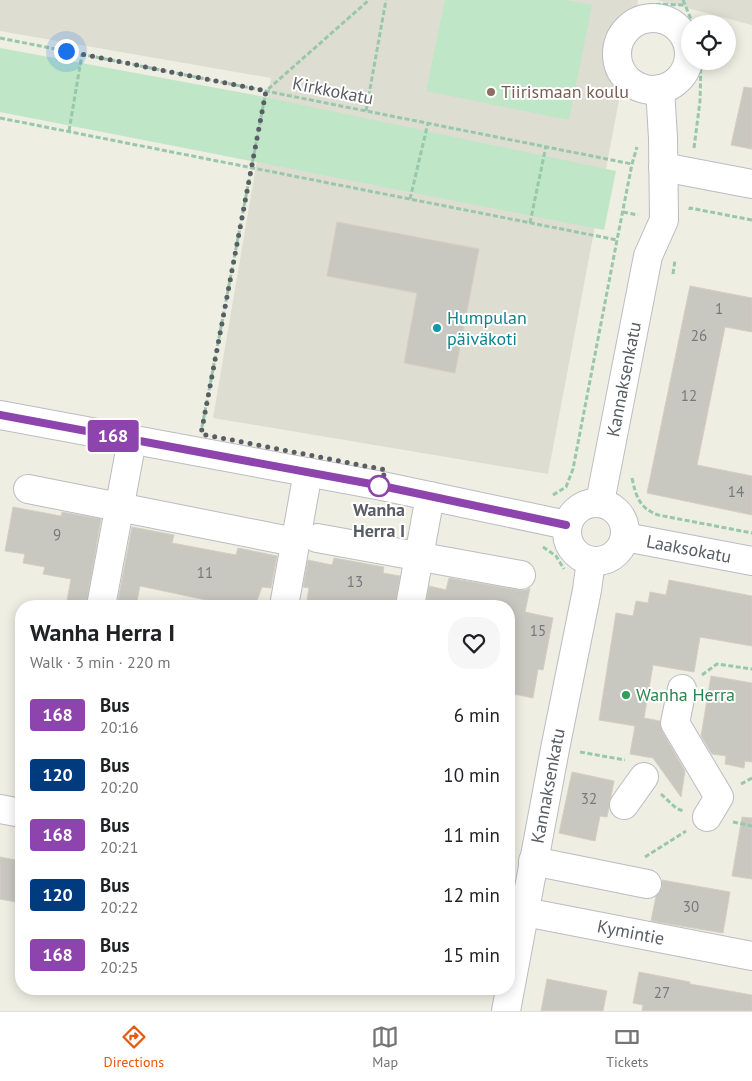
<!DOCTYPE html>
<meta charset="utf-8">
<style>
:root{--surface:#fff;--page:#f6f6f6;--text:#202124;--muted:#757577;--line:#e0e0e0;--accent:#ea580c}
body{margin:0;font-family:"PT Sans",sans-serif;background:var(--page);color:var(--text);height:100vh;display:flex;flex-direction:column;font-size:19px;white-space:nowrap}
*{box-sizing:border-box;margin:0}
p{font-size:16px;color:var(--muted)}
.icon{flex:none;width:28px;height:28px;fill:none;stroke:currentColor;stroke-width:2;stroke-linecap:round;stroke-linejoin:round}
.map{position:relative;flex:1;overflow:hidden}
.panel{position:absolute;left:15px;top:600px;width:500px;height:395px;display:flex;flex-direction:column;background:var(--surface);border-radius:20px;box-shadow:0 2px 12px #0003}
.panel>*{flex:none}
.badge{padding:0 10px;border-radius:4px;font-size:18px;line-height:32px}
.tools{position:absolute;left:681px;top:15px;display:grid;gap:10px}
.tools a{display:grid;place-items:center;width:55px;height:55px;border-radius:50%;background:var(--surface);box-shadow:0 2px 12px #0003;font-size:25px}
.you{position:absolute;width:25px;height:25px;margin:-12px;border:4px solid #fff;border-radius:50%;background:#1a73e8;box-shadow:0 0 0 8px #1a73e833}
.map>.badge{position:absolute;translate:-50% -50%;box-shadow:0 0 0 2px #fff}
.round{display:grid;place-items:center;flex:none;width:52px;height:52px;border-radius:20px;background:var(--page)}
.headline{display:flex;align-items:center;justify-content:space-between;height:85px;padding:0 15px}
h1{font-size:24px;font-weight:700;line-height:38px}
ul{padding:0;list-style:none}
li{display:flex;align-items:center;gap:15px;height:60px;padding:0 15px}
li div{flex:1}
li b{display:block;font-size:19px}
li em{font-style:normal}
li .badge{min-width:55px;font-weight:700;text-align:center}
.tabs{display:flex;justify-content:space-around;align-items:center;height:70px;border-top:1px solid var(--line);background:var(--surface);font-size:14px;color:var(--muted)}
.tabs a{display:grid;justify-items:center;gap:2px}
.tabs .active{color:var(--accent)}
.map>svg:first-child{display:block}
.education{fill:#deddd1}
.green{fill:#bfe6c6}
.building{fill:#c9c8c0;stroke:#d3d0c1}
.lines{fill:none;stroke-linecap:round;stroke-linejoin:round}
.minor-casing{stroke:#bbbcc2;stroke-width:30}
.path{stroke:#98c7ad;stroke-width:3;stroke-dasharray:5 2.5;stroke-linecap:butt}
.minor{stroke:#fff;stroke-width:28}
.line-casing{stroke:#fff;stroke-width:11}
.line{stroke:#8e44ad;stroke-width:8}
.walk{stroke:#5b5d64;stroke-width:5;stroke-dasharray:0 9}
.education-dot{fill:#8d6e63;stroke:#fff;stroke-width:2}
.culture-dot{fill:#0f9aa8;stroke:#fff;stroke-width:2}
.stop-dot{fill:#fff;stroke:#8e44ad;stroke-width:2.5}
.leisure-dot{fill:#2e9e5b;stroke:#fff;stroke-width:2}
.labels{text-anchor:middle;stroke-width:4;stroke-linejoin:round;paint-order:stroke}
.number-label{font-size:15px;fill:#76787b}
.street-label{font-size:18px;fill:#5b5d64;stroke:#fff}
.education-label{font-size:18px;fill:#785e54;stroke:#fff;text-anchor:start}
.culture-label{font-size:18px;fill:#0d838f;stroke:#fff;text-anchor:start}
.stop-label{font-size:18px;font-weight:bold;fill:#5b5d64;stroke:#fff}
.leisure-label{font-size:18px;fill:#27864d;stroke:#fff;text-anchor:start}
</style>
<div class="map">
<svg width="752" height="1011" viewBox="0 0 752 1011">
<rect width="100%" height="100%" fill="#eeeee3"/>
<g class="education">
<polygon points="0,0 638,0 548,474 213,418 271,78 0,31"/>
<polygon points="657,0 752,0 752,25"/>
</g>
<g class="green">
<polygon points="445,0 566,0 592,5 569,120 426,91"/>
<polygon points="0,48 265,97 616,171 604,230 0,112"/>
</g>
<g class="building">
<polygon points="744,87 752,88 752,149 731,145"/>
<polygon points="337,222 479,249 455,373 404,363 417,293 327,276"/>
<polygon points="690,286 752,298 752,332 725,327 697,465 752,476 752,515 647,493"/>
<polygon points="13,507 61,516 62,512 101,519 86,606 66,606 71,579 43,574 45,567 23,563 25,554 5,551"/>
<polygon points="132,527 174,535 172,543 236,555 238,548 277,556 271,588 262,587 255,606 235,606 140,586 136,606 117,606"/>
<polygon points="334,558 384,567 383,573 400,576 395,606 306,606 309,588 303,587 308,560 332,565"/>
<polygon points="449,578 518,590 526,590 530,588 525,612 553,618 543,670 538,669 533,698 509,693 509,606 426,606 429,586 446,590"/>
<polygon points="669,580 752,596 752,646 700,637 694,672 653,665 644,718 660,721 662,731 685,771 681,797 653,758 630,754 635,726 599,720 616,613 633,616 636,601 648,603 650,592 666,595"/>
<polygon points="711,676 752,683 752,762 745,761 744,768 725,764 726,756 712,754 701,736"/>
<polygon points="572,772 614,781 607,817 600,816 595,841 559,833"/>
<polygon points="742,817 752,818 752,879 732,876"/>
<polygon points="0,857 21,861 21,903 0,899"/>
<polygon points="662,880 730,892 723,933 651,921 656,896 662,888"/>
<polygon points="639,972 690,982 690,984 752,995 752,1011 642,1011 643,1005 633,1003"/>
<polygon points="547,979 607,991 603,1011 541,1011"/>
</g>
<g class="lines">
<defs>
<g id="minor">
<circle cx="653" cy="54" r="36"/>
<polyline points="663,167 752,184"/>
<polyline points="0,415 382,486 567,525"/>
<polyline points="28,489 295,542"/>
<path id="s1" d="M 600,502 L 648,256 L 664,220 L 663,138 L 660,89"/>
<circle cx="596" cy="532" r="29"/>
<path id="s2" d="M 625,537 L 752,561"/>
<polyline points="317,538 521,575"/>
<polyline points="101,606 132,440"/>
<polyline points="284,606 308,472"/>
<polyline points="410,606 430,496"/>
<polyline points="682,689 675,723 719,797 707,817"/>
<polyline points="624,805 644,777"/>
<polyline points="0,809 21,813"/>
<polyline points="533,861 647,884"/>
<path id="s3" d="M 509,909 L 752,956"/>
<path id="s4" d="M 506,1011 L 555,749 L 587,590 L 591,561"/>
</g>
</defs>
<use href="#minor" class="minor-casing"/>
<g class="path">
<polyline points="683,0 693,24"/>
<polyline points="0,38 632,164"/>
<path d="M 636,98 C 627,94 620,89 614,82 C 595,57 608,22 635,9 C 650,2 669,5 685,5"/>
<polyline points="366,111 386,0"/>
<polyline points="0,118 617,240"/>
<polyline points="69,131 82,54"/>
<polyline points="694,148 700,101 701,61"/>
<polyline points="410,199 428,123"/>
<polyline points="690,210 690,208 752,220"/>
<polyline points="623,212 638,215"/>
<polyline points="530,223 546,146"/>
<polyline points="673,274 675,260"/>
<polyline points="202,427 266,91 369,0"/>
<path d="M 632,478 C 636,496 639,508 658,515 L 752,533"/>
<polyline points="553,495 566,487 573,469 617,240 632,164 637,147"/>
<polyline points="543,547 556,556 564,569"/>
<polyline points="702,675 717,664 752,669"/>
<polyline points="580,752 625,760"/>
<polyline points="741,784 752,778"/>
<polyline points="661,794 676,808 683,811"/>
<polyline points="733,822 752,826"/>
<polyline points="645,857 686,831"/>
</g>
<use href="#minor" class="minor"/>
</g>
<g class="lines">
<defs>
<polyline id="line" points="0,415 382,486 566,525"/>
</defs>
<use href="#line" class="line-casing"/>
<use href="#line" class="line"/>
<polyline class="walk" points="66,51 266,91 201,434 386,470 379,486"/>
</g>
<circle class="education-dot" cx="491" cy="92" r="5"/>
<circle class="culture-dot" cx="437" cy="328" r="5"/>
<circle class="stop-dot" cx="379" cy="486" r="10"/>
<circle class="leisure-dot" cx="626" cy="695" r="5"/>
<g class="labels">
<g class="number-label">
<text x="719" y="314">1</text>
<text x="699" y="341">26</text>
<text x="689" y="401">12</text>
<text x="736" y="497">14</text>
<text x="57" y="540">9</text>
<text x="205" y="578">11</text>
<text x="355" y="587">13</text>
<text x="538" y="636">15</text>
<text x="589" y="804">32</text>
<text x="691" y="912">30</text>
<text x="662" y="998">27</text>
</g>
<g class="street-label">
<text transform="translate(333 91) rotate(11)" y="6">Kirkkokatu</text>
<text dy="6" stroke="none"><textPath href="#s1" startOffset="125">Kannaksenkatu</textPath></text>
<text dy="6" stroke="none"><textPath href="#s2" startOffset="65">Laaksokatu</textPath></text>
<text dy="6" stroke="none"><textPath href="#s4" startOffset="229">Kannaksenkatu</textPath></text>
<text dy="6" stroke="none"><textPath href="#s3" startOffset="124">Kymintie</textPath></text>
</g>
<g class="education-label">
<text x="501" y="98">Tiirismaan koulu</text>
</g>
<g class="culture-label">
<text x="447" y="324">Humpulan<tspan x="447" dy="21">päiväkoti</tspan></text>
</g>
<g class="stop-label">
<text x="379" y="516">Wanha<tspan x="379" dy="21">Herra I</tspan></text>
</g>
<g class="leisure-label">
<text x="636" y="701">Wanha Herra</text>
</g>
</g>
</svg>
<div class="tools">
<a><svg class="icon" aria-label="locate" viewBox="0 0 24 24"><circle cx="12" cy="12" r="6"/><path d="M12 2v4M12 18v4M2 12h4M18 12h4"/></svg></a>
</div>
<div class="you" style="left:66px;top:51px"></div>
<b class="badge" style="left:113px;top:436px;background:#8e44ad;color:#fff">168</b>
<section class="panel">
<div class="headline"><div><h1>Wanha Herra I</h1><p>Walk · 3 min · 220 m</p></div><a class="round"><svg class="icon" aria-label="heart" viewBox="0 0 24 24"><path d="M12 20l-8-8c-3-5 5-10 8-4 3-6 11-1 8 4z"/></svg></a></div>
<ul>
<li><span class="badge" style="background:#8e44ad;color:#fff">168</span><div><b>Bus</b><p>20:16</p></div><em>6 min</em></li>
<li><span class="badge" style="background:#003b80;color:#fff">120</span><div><b>Bus</b><p>20:20</p></div><em>10 min</em></li>
<li><span class="badge" style="background:#8e44ad;color:#fff">168</span><div><b>Bus</b><p>20:21</p></div><em>11 min</em></li>
<li><span class="badge" style="background:#003b80;color:#fff">120</span><div><b>Bus</b><p>20:22</p></div><em>12 min</em></li>
<li><span class="badge" style="background:#8e44ad;color:#fff">168</span><div><b>Bus</b><p>20:25</p></div><em>15 min</em></li>
</ul>
</section>
</div>
<nav class="tabs">
<a class="active"><svg class="icon" aria-label="directions" viewBox="0 0 24 24"><path d="M12 3l9 9-9 9-9-9zM9 14v-3h6M13 9l2 2-2 2"/></svg>Directions</a>
<a><svg class="icon" aria-label="map" viewBox="0 0 24 24"><path d="M3 6l6-2 6 2 6-2v14l-6 2-6-2-6 2zM9 4v14M15 6v14"/></svg>Map</a>
<a><svg class="icon" aria-label="tickets" viewBox="0 0 24 24"><path d="M3 7h18v10H3zM15 7v10"/></svg>Tickets</a>
</nav>
